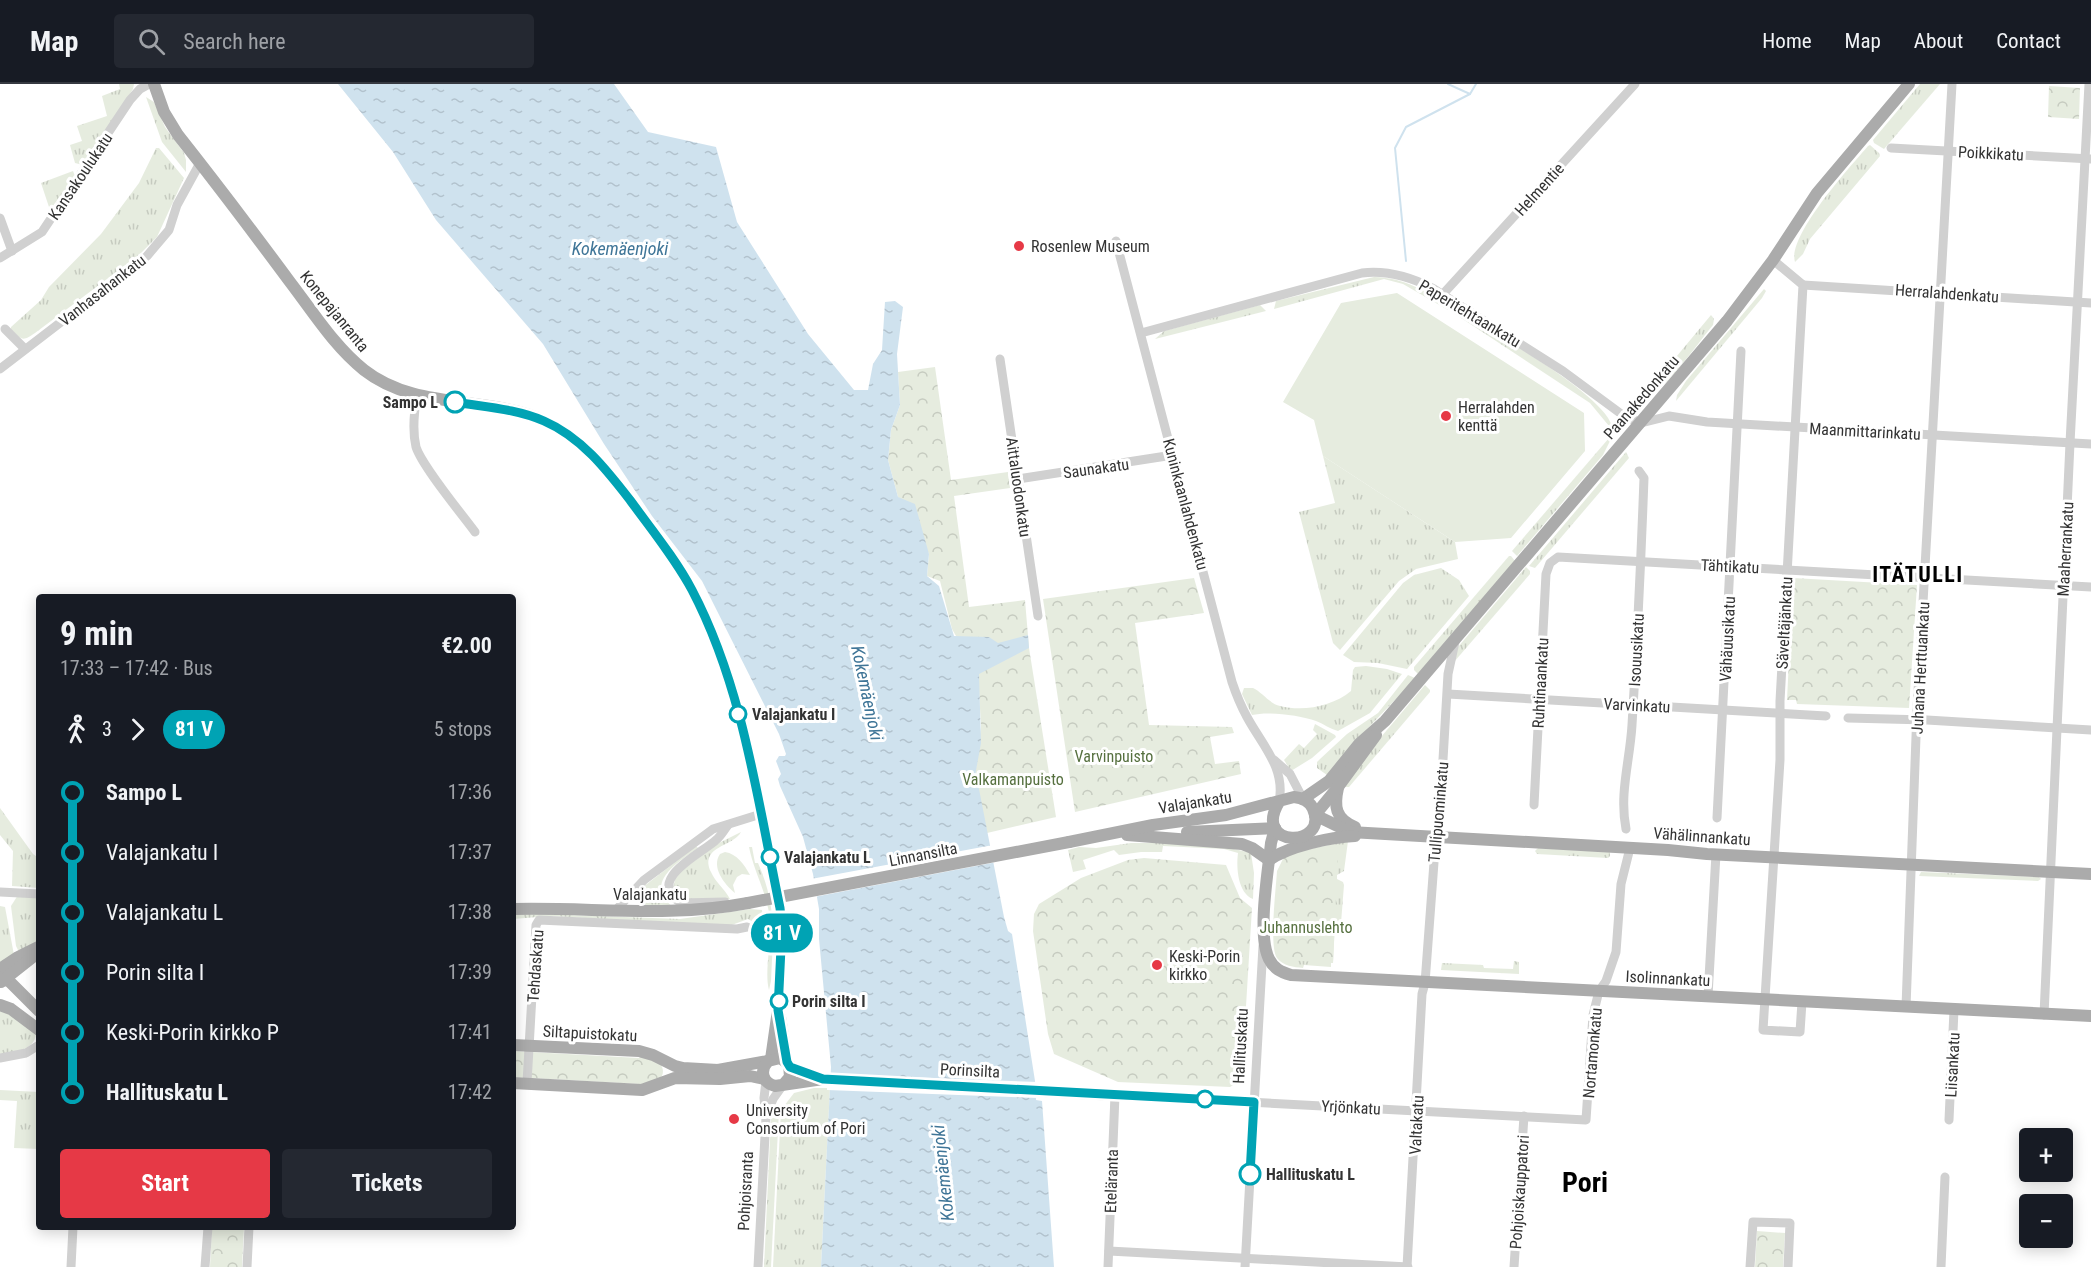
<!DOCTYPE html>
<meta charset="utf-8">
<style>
:root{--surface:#171b24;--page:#242831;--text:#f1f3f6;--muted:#9ea1a6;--line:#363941;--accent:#e63946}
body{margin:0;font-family:"Roboto Condensed",sans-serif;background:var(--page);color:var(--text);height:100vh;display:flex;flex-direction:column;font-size:22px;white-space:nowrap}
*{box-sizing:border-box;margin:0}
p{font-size:20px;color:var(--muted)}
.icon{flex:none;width:33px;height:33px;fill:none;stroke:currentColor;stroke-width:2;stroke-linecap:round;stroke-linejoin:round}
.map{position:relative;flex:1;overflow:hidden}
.side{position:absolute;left:36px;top:510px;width:480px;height:636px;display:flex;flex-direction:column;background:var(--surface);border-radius:6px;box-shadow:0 3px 15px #0003}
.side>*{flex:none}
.badge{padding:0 12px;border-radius:20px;font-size:21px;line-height:39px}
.tools{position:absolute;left:2019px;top:1044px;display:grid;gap:12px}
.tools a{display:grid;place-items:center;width:54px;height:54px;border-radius:6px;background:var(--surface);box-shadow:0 3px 15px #0003;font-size:30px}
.map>.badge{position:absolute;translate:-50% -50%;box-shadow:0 0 0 3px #fff}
.legs{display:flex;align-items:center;gap:9px;height:66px;padding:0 24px;font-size:20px}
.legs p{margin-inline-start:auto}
.summary{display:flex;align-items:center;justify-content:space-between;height:102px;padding:0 24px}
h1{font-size:33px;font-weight:700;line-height:45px}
.action{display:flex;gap:12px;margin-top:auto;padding:12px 24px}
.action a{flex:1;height:69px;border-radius:6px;background:var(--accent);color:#fff;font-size:24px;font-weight:700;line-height:69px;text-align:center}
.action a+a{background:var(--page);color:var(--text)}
ul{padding:0 24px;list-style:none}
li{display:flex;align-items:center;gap:21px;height:60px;font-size:22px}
li i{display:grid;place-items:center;width:9px;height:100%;margin:0 8px;background:currentColor}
li i::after{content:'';width:15px;height:15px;margin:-8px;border:4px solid;border-radius:50%;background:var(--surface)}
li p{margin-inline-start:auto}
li:first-child i{background:linear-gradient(#0000 50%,currentColor 0)}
li:last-child i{background:linear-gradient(currentColor 50%,#0000 0)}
header{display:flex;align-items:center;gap:36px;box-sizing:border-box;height:84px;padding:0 30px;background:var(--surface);border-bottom:2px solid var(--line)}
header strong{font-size:28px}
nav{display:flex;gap:33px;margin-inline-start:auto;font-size:21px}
.search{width:420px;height:54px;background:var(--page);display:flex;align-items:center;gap:15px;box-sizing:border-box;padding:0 21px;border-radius:6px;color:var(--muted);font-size:22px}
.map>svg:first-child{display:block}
.grass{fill:url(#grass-tufts)}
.park{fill:url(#park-crowns)}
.pitch{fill:#e6ecdf}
.water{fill:url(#water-ripples)}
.pier{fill:#fff}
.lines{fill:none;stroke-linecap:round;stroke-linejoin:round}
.stream{stroke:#cfe2ee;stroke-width:2}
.minor{stroke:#d0d0d0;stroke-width:9}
.major{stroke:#ababab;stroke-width:12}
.major-bridge{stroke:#ababab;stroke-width:12}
.line-1-casing{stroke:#fff;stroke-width:14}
.line-1{stroke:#00a3b4;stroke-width:9}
.poi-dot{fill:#e63946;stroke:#fff;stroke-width:2}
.stop-1-dot{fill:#fff;stroke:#00a3b4;stroke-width:3}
.labels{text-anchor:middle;stroke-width:6;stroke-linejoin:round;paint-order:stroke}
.street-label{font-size:16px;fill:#333;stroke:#fff}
.poi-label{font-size:16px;fill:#333;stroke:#fff;text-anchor:start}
.stop-label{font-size:16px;font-weight:bold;fill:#333;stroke:#fff;text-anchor:start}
.park-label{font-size:16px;fill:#56703f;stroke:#fff}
.water-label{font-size:18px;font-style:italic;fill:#3f7597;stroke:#fff}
.district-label{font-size:22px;font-weight:bold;letter-spacing:1.5px;fill:#000;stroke:#fff}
.town-label{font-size:28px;font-weight:bold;fill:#000;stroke:#fff}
</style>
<header>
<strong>Map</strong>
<div class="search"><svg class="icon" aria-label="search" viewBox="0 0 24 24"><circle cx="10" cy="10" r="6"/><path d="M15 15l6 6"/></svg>Search here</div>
<nav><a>Home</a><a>Map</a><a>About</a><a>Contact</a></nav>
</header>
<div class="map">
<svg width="2091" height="1183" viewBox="0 0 2091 1183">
<defs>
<pattern id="grass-tufts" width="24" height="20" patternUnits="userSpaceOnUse" patternTransform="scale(1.5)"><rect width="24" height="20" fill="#e6ecdf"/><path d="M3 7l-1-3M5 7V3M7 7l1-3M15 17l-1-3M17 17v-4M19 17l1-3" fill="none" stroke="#c6cbc0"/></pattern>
<pattern id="park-crowns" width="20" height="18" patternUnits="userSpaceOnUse" patternTransform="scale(1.5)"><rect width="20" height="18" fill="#e6ecdf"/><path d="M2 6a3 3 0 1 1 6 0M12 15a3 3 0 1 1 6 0" fill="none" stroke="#c6cbc0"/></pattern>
<pattern id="water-ripples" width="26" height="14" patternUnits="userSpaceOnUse" patternTransform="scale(1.5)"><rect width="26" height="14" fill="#cfe2ee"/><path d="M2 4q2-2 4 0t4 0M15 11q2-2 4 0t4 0" fill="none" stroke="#b2c2cd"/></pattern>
</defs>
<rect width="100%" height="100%" fill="#fff"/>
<g class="grass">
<polygon points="119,0 134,0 133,5 83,81 75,79 70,61 82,57 77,42 107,32 102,12 120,5"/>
<polygon points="1920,0 1940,0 1884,65 1874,59 1873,56"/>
<polygon points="146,13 154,18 165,43 184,69 186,76 186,88 162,58"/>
<path d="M 1870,61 L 1879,69 L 1880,72 L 1810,155 L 1803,170 L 1795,178 C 1787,152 1850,83 1868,62 Z"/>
<path d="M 156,64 L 159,64 L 184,94 L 157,153 L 139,171 L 35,249 C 22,258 22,256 11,245 L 11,243 L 41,216 L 49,203 L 101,150 L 139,99 Z"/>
<polygon points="73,87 75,92 50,126 41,99"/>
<path d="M 1374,193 C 1406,194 1425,207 1451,223 L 1448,226 L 1403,200 L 1384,195 L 1274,225 L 1276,217 Z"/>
<polygon points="1764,205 1766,207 1762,214 1676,317 1677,311 1686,297"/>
<polygon points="1260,221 1266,227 1155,255 1164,247"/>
<path d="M 1455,225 C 1488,246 1602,308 1612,342 L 1609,342 L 1590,319 L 1452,228 Z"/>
<path d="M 1711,231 L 1714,235 L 1713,241 C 1694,264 1663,310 1637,320 Z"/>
<polygon points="1609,354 1611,355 1603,371 1517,472 1512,467"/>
<polygon points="1626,368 1629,374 1535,484 1529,482"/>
<polygon points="1323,372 1455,458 1458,475 1416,485 1399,497 1340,566 1333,559 1299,428 1335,419"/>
<polygon points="1509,472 1511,472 1515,477 1418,590 1414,586 1414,583"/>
<polygon points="1526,483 1530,487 1530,490 1454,578 1458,563"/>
<polygon points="1441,484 1459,496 1469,512 1407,585 1378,579 1354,578 1343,571 1403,499 1414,491"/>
<path d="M 1366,582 L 1387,585 L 1402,590 L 1370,629 L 1338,647 C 1330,645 1324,640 1316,637 C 1300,631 1268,627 1252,631 L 1242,610 L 1244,604 L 1253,604 C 1262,608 1270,620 1280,622 C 1304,628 1333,622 1351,607 L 1353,586 L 1355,583 Z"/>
<polygon points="1408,591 1415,594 1414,596 1350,663 1327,691 1317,684 1317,678 1320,675 1347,650 1378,629"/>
<polygon points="1425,601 1430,606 1430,608 1349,703 1343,703 1359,679"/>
<polygon points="1315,640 1335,651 1336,653 1312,674 1291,687 1284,676 1299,660 1304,664 1317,650 1313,646"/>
<polygon points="0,724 33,770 39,774 39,804 12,802 13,767 0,751"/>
<path d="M 741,748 C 733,763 699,762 711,788 C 715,798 725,805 730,815 L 683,816 L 676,810 L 673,804 L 676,791 L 715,761 Z"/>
<path d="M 1348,757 L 1344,787 L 1337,791 L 1337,795 L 1343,798 L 1344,801 L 1341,839 L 1335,839 L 1333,879 L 1331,879 L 1331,883 L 1304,881 L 1303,884 C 1294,883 1283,882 1277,874 C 1269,863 1276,804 1277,787 L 1282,777 L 1291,769 Z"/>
<path d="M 1131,759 C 1170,759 1213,758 1251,769 L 1254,789 L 1253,815 C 1238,809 1236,784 1238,769 L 1224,765 L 1163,762 L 1162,768 L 1141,768 L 1119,771 L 1114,766 L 1083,776 L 1086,785 L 1073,788 L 1068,766 L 1079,763 L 1096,764 Z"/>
<path d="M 696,762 L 698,764 C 680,777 643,798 672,822 L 643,822 L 640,819 L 639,809 L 643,803 Z"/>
<path d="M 749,763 L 752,763 L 755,779 L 758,779 C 777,822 773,851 771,897 L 769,906 C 764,888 772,856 770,835 C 767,809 754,788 749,763 Z"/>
<polygon points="1538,764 1610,768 1610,772 1608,774 1537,770 1535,767"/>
<path d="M 725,768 C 737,770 744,780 750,791 L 742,790 L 737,793 L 733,801 L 735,809 C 724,800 711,783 720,770 Z"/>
<polygon points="1921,788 2039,793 2041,795 2038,797 1919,792"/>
<polygon points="18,811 39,813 39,856 19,868 16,862 11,822"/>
<polygon points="0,822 5,823 14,871 0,880"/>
<polygon points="750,825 762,826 764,848 756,849 755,839 748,835 729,842 550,832 513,835 513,829 680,835"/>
<polygon points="1514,877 1519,878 1519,890 1441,886 1442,879 1483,881 1484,884 1513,885"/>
<path d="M 0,926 L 6,927 L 36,950 C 34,967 14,968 0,970 Z"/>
<polygon points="814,1004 830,1004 821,1183 773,1183 781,1026 794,1009"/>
<polygon points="0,1006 39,1008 39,1065 14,1064 17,1017 0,1016"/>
<polygon points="775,1020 779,1026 771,1183 764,1183 771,1034"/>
</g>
<g class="park">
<polygon points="2049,2 2080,4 2079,35 2048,33"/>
<polygon points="935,283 951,396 1008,388 1010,404 954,412 969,523 1025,516 1029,564 1056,733 987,749 975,692 981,642 978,590 952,545 940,497 927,492 929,470 898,413 888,376 891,346 900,321 898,288"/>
<polygon points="1194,494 1204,529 1135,539 1149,641 1232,643 1234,649 1210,653 1215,680 1239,677 1241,690 1075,728 1043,515"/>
<polygon points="1793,494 1917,501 1909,624 1797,620 1796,616 1787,616"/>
<polygon points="1300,767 1338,768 1333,879 1286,876 1279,872 1276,863 1282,777 1285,773"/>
<polygon points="1144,774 1226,781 1240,814 1252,824 1242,988 1238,998 1230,1003 1118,998 1054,970 1048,950 1033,847 1034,830 1039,820 1081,794 1128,776"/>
<path d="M 513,967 L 639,974 L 643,971 L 660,979 C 669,993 656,999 643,1003 L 639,1000 L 513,993 Z"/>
<polygon points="212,1143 244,1143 242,1183 210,1183"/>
<polygon points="1757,1147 1785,1149 1783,1183 1755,1183"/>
</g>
<polygon class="pitch" points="1397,209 1584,329 1585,367 1511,454 1455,458 1323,372 1314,336 1283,318 1341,219"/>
<polygon class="water" points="338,0 614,0 648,48 716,63 737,138 808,250 854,306 868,306 873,280 882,266 885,218 895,217 903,223 897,270 900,321 891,346 888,376 898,413 915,420 929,470 927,492 939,502 954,552 989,553 998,559 1028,551 1029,564 979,590 981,659 975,692 979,705 1004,833 1008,847 1012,850 1035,997 1036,1016 1042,1017 1054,1183 821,1183 831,983 819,855 819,825 813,790 803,753 780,702 778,695 781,690 776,677 779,672 785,672 786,670 779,650 702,497 652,432 604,360 543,260 436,136 393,68"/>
<g class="pier">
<polygon points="993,761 997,778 814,813 811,795"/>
<polygon points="827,990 1038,998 1039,1014 827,1006"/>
</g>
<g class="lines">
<g class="stream">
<polyline points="1448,0 1470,10"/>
<polyline points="1406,177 1395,64 1406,43 1470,10 1476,0"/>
</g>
<g class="minor">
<polyline points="1891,64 2091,75"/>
<polyline points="0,134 12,167"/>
<path d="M 1116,157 L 1232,598 C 1236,610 1241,622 1247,633 C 1262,661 1286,684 1279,718"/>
<polyline points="0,174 42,148 130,16 140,5 149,0"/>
<polyline points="1773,176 1803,201 1780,617 1780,676 1763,946 1800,948 1802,918"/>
<polyline points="1803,201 2091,219"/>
<polyline points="1443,210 1635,0"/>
<polyline points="5,245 25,265"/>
<path d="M 1141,249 L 1362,189 C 1388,186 1411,193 1434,205 L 1563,287 L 1624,332 L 1641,339 L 1669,332 L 1707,338 L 2091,360"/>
<polyline points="1000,275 1038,532"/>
<polyline points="0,285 147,172 169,146 177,121 200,79"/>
<path d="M 417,311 C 414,328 412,346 416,363 C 422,382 461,429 475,448"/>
<polyline points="1018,395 1173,371"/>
<polyline points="1448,610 1826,632"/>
<polyline points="1848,634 1927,636 2091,646"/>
<polyline points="1274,676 1290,690 1303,715"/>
<polyline points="1534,721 1546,490 1550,479 1558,473 2091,503"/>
<polyline points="1717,734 1741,267"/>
<path d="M 1626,745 C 1619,710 1630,676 1632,641 C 1637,559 1641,476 1644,394 L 1639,387"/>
<polyline points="0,808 39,810"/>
<path d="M 725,818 L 681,819 C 644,796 701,770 716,756 C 721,752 724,746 728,741"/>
<polyline points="615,827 644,796 713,745 761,730"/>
<polyline points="1708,912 1716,770"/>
<polyline points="1906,923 1917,626 1952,0"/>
<polyline points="2044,931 2070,359 2089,0"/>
<polyline points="0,974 26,969 39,961"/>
<polyline points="527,999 536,841 539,836 737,845 747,843"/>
<polyline points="767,1031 773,1015 783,1001"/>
<polyline points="1949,1036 1954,926"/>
<polyline points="1109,1167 1408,1183"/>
<polyline points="71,1183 73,1143"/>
<polyline points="205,1183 208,1143"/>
<polyline points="247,1183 249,1143"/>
<polyline points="758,1183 766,1033 764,1014 766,997"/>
<polyline points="1108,1183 1115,1011 1586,1036 1593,931 1599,907 1606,897 1616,868 1621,800 1630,764"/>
<polyline points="1245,1183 1263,862"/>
<polyline points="1407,1183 1422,910 1425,899 1435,765 1439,744 1448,590 1455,558"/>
<polyline points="1514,1183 1524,1032"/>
<polyline points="1750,1183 1753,1138 1790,1139 1788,1183"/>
<polyline points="1941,1183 1945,1093"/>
</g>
<g class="major">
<path d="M 154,0 L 164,28 L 178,51 C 216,99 253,148 290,198 C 313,228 334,262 364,286 C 416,327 487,311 545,337 C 582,354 607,387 632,419 C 653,447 676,475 692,506 C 743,603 758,718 780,824 L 782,843 L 778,926 L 771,975"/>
<path d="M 1338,704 C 1334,722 1335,735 1355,743"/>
<polyline points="1303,715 1329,697 1359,660 1385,637 1727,237 1773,176 1817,109 1909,0"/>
<polyline points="1315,731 1350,748 1668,766 1707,770 2091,790"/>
<polyline points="1315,731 1338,703 1376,651"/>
<path d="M 1275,744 L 1271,759 C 1268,788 1257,851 1269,875 C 1274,885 1281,888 1291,891 L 2091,932"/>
<polyline points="1187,748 1275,744"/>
<path d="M 1127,751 L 1242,760 L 1252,764 L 1269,776 C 1289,762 1331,753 1355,752"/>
<path d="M 1069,758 L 1153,741 L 1226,731 L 1294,713 C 1302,714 1310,717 1313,725 C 1330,764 1251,765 1279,718"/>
<path d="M 513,825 C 592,823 670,834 748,819"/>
<polyline points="0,885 18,873 38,863"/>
<polyline points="0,893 10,898 39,927"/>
<polyline points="1,898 39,868"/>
<polyline points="0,921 11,925 39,946"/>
<polyline points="780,933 787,978"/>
<polyline points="513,961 639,967 653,971 675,982 683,984 718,986 768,977"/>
<polyline points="513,999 642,1006 675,994 720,995 750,992 764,995"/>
<path d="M 784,1000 L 790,993 L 789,980 L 780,974 L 768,977 C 759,987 763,999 775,1002 L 823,995 L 1115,1011"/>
</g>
<polyline class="major-bridge" points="748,819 1069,758"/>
</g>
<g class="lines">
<defs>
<path id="line-1" d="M 455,318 C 485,323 517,325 544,337 C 581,353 606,385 630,416 C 651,445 675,474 692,506 C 743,603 758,718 780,824 L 782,843 L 778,926 L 787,978 L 790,983 L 823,995 L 1254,1018 L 1250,1090"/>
</defs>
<use href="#line-1" class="line-1-casing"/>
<use href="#line-1" class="line-1"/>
</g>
<g class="poi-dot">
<circle cx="1019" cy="162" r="6"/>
<circle cx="1446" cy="332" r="6"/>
<circle cx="1157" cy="881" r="6"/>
<circle cx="734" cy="1035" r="6"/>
</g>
<g class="stop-1-dot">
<circle cx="455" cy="318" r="10"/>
<circle cx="738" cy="630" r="8"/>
<circle cx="770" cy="773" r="8"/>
<circle cx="779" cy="917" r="8"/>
<circle cx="1205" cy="1015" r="8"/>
<circle cx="1250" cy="1090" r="10"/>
</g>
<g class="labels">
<g class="street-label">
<text transform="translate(1991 69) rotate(3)" y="6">Poikkikatu</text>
<text transform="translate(80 92) rotate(-56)" y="6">Kansakoulukatu</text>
<text transform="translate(1539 105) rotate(-48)" y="6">Helmentie</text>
<text transform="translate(102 206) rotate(-38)" y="6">Vanhasahankatu</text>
<text transform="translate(1947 209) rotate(4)" y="6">Herralahdenkatu</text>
<text transform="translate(335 227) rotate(51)" y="6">Konepajanranta</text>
<text transform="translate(1470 229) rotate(31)" y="6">Paperitehtaankatu</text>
<text transform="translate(1641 313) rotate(-49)" y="6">Paanakedonkatu</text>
<text transform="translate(1865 347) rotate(3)" y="6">Maanmittarinkatu</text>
<text transform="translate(1096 384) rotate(-8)" y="6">Saunakatu</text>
<text transform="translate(1019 403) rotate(82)" y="6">Aittaluodonkatu</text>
<text transform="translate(1186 420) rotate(75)" y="6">Kuninkaanlahdenkatu</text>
<text transform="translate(2065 465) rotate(-87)" y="6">Maaherrankatu</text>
<text transform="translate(1730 482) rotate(3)" y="6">Tähtikatu</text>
<text transform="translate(1784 539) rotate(-87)" y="6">Säveltäjänkatu</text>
<text transform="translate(1727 555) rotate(-87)" y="6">Vähäuusikatu</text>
<text transform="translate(1636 566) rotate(-87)" y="6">Isouusikatu</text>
<text transform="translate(1920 584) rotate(-87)" y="6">Juhana Herttuankatu</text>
<text transform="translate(1540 599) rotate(-87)" y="6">Ruhtinaankatu</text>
<text transform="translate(1637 621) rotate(3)" y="6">Varvinkatu</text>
<text transform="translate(1195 718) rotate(-9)" y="6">Valajankatu</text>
<text transform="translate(1438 728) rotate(-85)" y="6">Tullipuominkatu</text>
<text transform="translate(1702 752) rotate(4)" y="6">Vähälinnankatu</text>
<text transform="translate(923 770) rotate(-11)" y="6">Linnansilta</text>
<text x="650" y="816">Valajankatu</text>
<text transform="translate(535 882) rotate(-86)" y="6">Tehdaskatu</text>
<text transform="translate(1668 894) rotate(3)" y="6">Isolinnankatu</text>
<text transform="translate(590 949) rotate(3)" y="6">Siltapuistokatu</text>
<text transform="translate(1240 962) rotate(-87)" y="6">Hallituskatu</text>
<text transform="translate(1592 969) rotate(-85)" y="6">Nortamonkatu</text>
<text transform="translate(1952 981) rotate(-87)" y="6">Liisankatu</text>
<text transform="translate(970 986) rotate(3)" y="6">Porinsilta</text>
<text transform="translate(1351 1023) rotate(3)" y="6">Yrjönkatu</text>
<text transform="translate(1416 1041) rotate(-87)" y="6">Valtakatu</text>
<text transform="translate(1111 1097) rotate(-88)" y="6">Eteläranta</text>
<text transform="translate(745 1107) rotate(-87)" y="6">Pohjoisranta</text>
<text transform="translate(1519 1108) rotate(-86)" y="6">Pohjoiskauppatori</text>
</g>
<g class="poi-label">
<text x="1031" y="168">Rosenlew Museum</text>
<text x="1458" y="329">Herralahden<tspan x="1458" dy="18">kenttä</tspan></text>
<text x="1169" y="878">Keski-Porin<tspan x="1169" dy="18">kirkko</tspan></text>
<text x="746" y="1032">University<tspan x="746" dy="18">Consortium of Pori</tspan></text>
</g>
<g class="stop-label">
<text x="438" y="324" text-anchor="end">Sampo L</text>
<text x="752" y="636">Valajankatu I</text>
<text x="784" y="779">Valajankatu L</text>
<text x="792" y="923">Porin silta I</text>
<text x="1266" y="1096">Hallituskatu L</text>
</g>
<g class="park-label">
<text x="1114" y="678">Varvinpuisto</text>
<text x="1013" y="701">Valkamanpuisto</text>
<text x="1306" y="849">Juhannuslehto</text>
</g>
<g class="water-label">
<text x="620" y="171">Kokemäenjoki</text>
<text transform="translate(867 609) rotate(78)" y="6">Kokemäenjoki</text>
<text transform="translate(943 1089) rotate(-96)" y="6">Kokemäenjoki</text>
</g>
<g class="district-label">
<text x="1918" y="498">ITÄTULLI</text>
</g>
<g class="town-label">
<text x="1585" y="1108">Pori</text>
</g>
</g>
</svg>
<div class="tools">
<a>+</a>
<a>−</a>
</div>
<b class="badge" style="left:782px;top:849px;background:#00a3b4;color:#fff">81 V</b>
<section class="side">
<div class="summary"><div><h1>9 min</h1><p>17:33 – 17:42 · Bus</p></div><b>€2.00</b></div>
<div class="legs"><svg class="icon" aria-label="walk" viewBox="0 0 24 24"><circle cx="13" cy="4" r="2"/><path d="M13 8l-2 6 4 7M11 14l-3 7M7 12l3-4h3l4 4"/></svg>3<svg class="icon" aria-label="forward" viewBox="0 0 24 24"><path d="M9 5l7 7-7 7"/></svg><b class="badge" style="background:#00a3b4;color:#fff">81 V</b><p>5 stops</p></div>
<ul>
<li><i style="color:#00a3b4"></i><b>Sampo L</b><p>17:36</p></li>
<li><i style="color:#00a3b4"></i><span>Valajankatu I</span><p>17:37</p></li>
<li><i style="color:#00a3b4"></i><span>Valajankatu L</span><p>17:38</p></li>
<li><i style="color:#00a3b4"></i><span>Porin silta I</span><p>17:39</p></li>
<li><i style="color:#00a3b4"></i><span>Keski-Porin kirkko P</span><p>17:41</p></li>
<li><i style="color:#00a3b4"></i><b>Hallituskatu L</b><p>17:42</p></li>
</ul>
<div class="action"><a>Start</a><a>Tickets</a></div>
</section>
</div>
